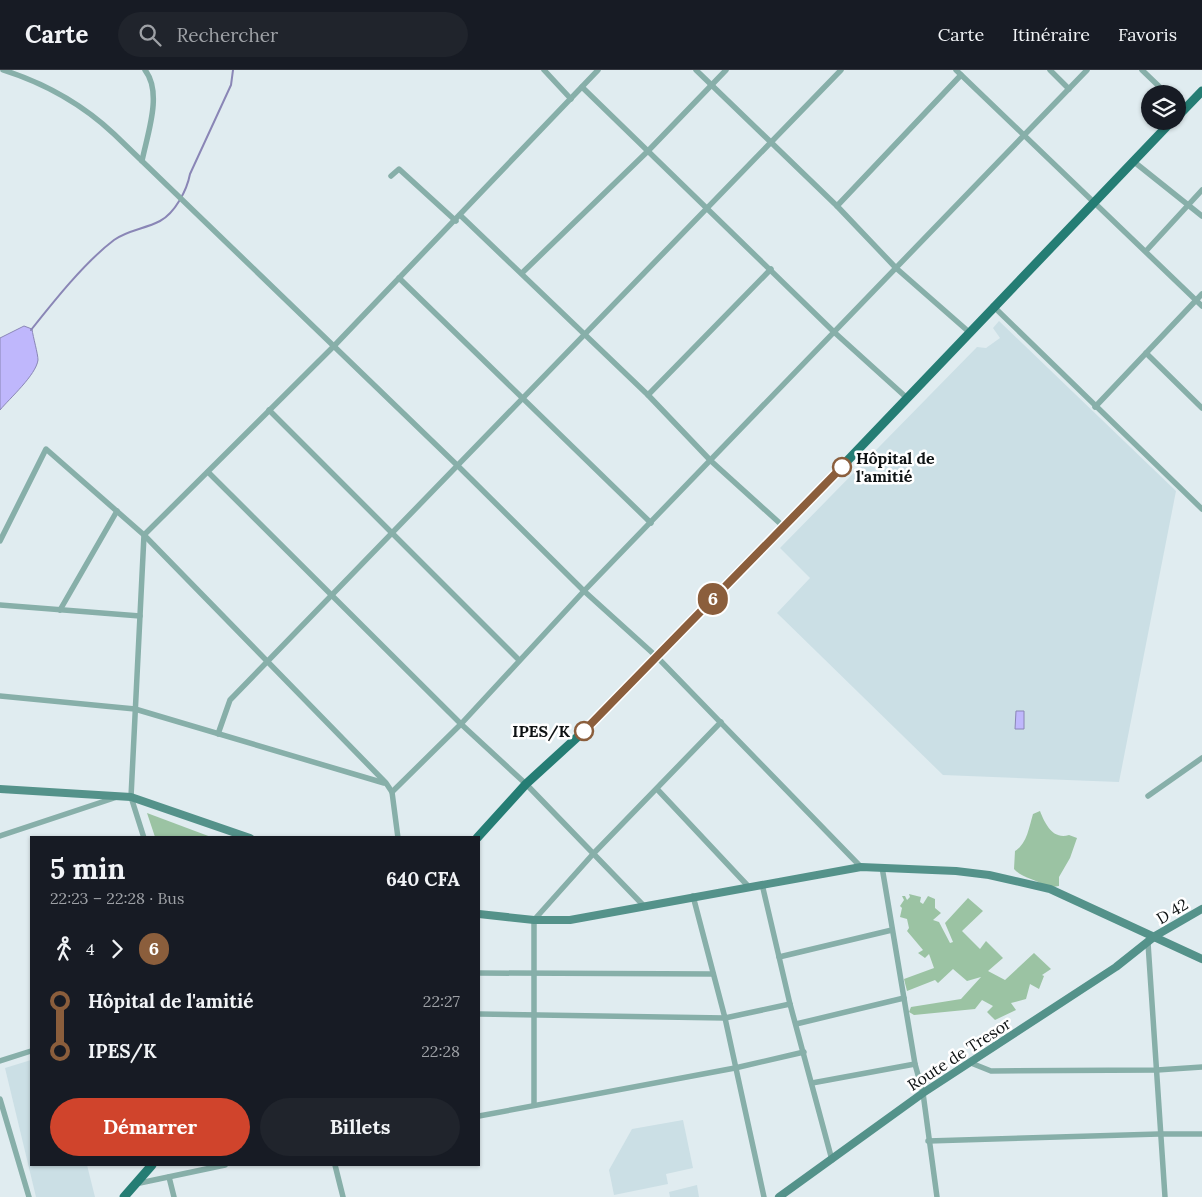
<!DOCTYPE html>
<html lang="fr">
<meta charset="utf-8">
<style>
:root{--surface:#171b24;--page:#20242c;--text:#f1f3f6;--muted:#9ea1a6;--line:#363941;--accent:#d0442c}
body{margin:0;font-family:Lora,serif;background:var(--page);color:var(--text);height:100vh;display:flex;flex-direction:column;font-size:19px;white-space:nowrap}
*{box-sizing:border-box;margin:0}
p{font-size:16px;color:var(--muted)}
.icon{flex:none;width:28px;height:28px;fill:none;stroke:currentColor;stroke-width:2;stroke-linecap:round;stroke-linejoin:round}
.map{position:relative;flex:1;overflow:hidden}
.panel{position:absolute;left:30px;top:766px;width:450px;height:330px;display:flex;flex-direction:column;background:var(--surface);border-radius:0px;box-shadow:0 1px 4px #0004}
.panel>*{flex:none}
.badge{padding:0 10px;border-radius:16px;font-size:18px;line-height:32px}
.tools{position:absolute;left:1141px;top:15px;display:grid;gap:10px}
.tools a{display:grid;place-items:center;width:45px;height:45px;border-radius:50%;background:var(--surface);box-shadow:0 1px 4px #0004;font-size:25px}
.map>.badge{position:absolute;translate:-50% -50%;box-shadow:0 0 0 2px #fff}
.legs{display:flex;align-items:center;gap:8px;height:55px;padding:0 20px;font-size:16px}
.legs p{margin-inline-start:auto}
.head{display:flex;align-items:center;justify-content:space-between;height:85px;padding:0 20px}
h1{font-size:28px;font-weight:700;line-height:38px}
.action{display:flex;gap:10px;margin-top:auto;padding:10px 20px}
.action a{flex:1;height:58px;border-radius:30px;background:var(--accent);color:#fff;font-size:20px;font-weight:700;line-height:58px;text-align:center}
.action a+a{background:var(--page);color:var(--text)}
ul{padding:0 20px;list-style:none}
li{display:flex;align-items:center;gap:18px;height:50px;font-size:19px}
li i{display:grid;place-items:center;width:8px;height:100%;margin:0 6px;background:currentColor}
li i::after{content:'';width:12px;height:12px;margin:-6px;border:4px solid;border-radius:50%;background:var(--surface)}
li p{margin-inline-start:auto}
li:first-child i{background:linear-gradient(#0000 50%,currentColor 0)}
li:last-child i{background:linear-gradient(currentColor 50%,#0000 0)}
header{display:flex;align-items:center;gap:30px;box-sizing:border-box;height:70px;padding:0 25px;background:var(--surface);border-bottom:1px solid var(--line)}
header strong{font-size:24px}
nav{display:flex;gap:28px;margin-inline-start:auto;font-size:18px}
.search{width:350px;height:45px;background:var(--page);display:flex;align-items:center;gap:12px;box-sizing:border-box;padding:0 18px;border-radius:28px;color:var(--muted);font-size:19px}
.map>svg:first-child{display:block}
.built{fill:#cbdfe5}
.green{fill:#9bc3a3}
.water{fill:#bfb7fc;stroke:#8a86b6}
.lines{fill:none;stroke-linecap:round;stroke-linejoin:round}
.stream{stroke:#8a86b6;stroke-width:2}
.street{stroke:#87afa9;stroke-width:5.5}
.secondary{stroke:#54928a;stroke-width:8}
.primary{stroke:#257d74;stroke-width:9}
.line-1-casing{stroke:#fff;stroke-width:11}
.line-1{stroke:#8b5e3c;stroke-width:8}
.stop-1-dot{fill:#fff;stroke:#8b5e3c;stroke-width:2.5}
.labels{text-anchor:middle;stroke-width:5;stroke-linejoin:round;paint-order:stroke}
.stop-label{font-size:16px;font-weight:bold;fill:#0e1213;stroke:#fff;text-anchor:start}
.street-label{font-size:16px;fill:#0e1213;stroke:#fff}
</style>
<header>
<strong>Carte</strong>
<div class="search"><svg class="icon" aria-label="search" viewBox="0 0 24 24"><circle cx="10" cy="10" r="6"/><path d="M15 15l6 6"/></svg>Rechercher</div>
<nav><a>Carte</a><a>Itinéraire</a><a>Favoris</a></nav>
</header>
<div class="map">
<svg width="1202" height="1127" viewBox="0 0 1202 1127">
<rect width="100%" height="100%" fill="#e0ecf0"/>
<g class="built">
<polygon points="999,251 1176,421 1119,712 943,705 777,543 810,508 780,478 977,277 986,278 1000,268 993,258"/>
<polygon points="31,990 31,1095 87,1095 95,1127 36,1127 5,998"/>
<polygon points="683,1050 693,1098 666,1104 668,1114 614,1125 609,1100 632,1059"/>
<polygon points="697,1115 699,1127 670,1127 669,1122"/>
</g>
<g class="green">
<path d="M 1040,741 C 1045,754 1053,770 1069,765 L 1077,768 L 1070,788 L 1059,807 L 1059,816 L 1047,818 C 1035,807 1024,810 1014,799 L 1015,781 C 1027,774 1029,757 1033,744 Z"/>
<polygon points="147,743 211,767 155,767"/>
<polygon points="909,824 921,827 920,832 923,834 928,826 935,829 935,838 941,843 933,850 939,852 950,873 953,872 945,853 968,828 983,841 962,861 980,879 986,871 1003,888 988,901 1005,910 1034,883 1051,899 1042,905 1044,906 1039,919 1030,914 1026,929 1011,933 1016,940 995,950 987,942 993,936 982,930 975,939 914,945 909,942 911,937 961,929 981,907 967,911 953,899 938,913 935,910 907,921 904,909 934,898 929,884 925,888 918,883 923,880 907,861 909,858 907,849 900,847 902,838 900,836 904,830 902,826 905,826 907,830 910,827"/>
</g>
<g class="water">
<path d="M 24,256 L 32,259 C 33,267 38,284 38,290 C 36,305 10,328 0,340 L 0,268 Z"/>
<polygon points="1016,641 1024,641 1024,659 1015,659"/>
</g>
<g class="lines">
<path class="stream" d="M 31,260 C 54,231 85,192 114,170 C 128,160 145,159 160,151 C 175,143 187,120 190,104 L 231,15 L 233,0"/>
<g class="street">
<path d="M 3,0 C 44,13 83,35 114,64 L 458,396 L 584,521 L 657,587 L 861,797"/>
<polyline points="544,0 571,29"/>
<polyline points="696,0 837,136 896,198 969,262"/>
<polyline points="956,0 1202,236"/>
<polyline points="1050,0 1069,19"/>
<polyline points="1142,0 1167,24"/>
<polyline points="582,17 834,262 907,328"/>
<polyline points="1178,33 1184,39"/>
<path d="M 142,91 C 147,65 163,23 145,0"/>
<polyline points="1133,91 1202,146"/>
<polyline points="391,106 399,99 456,151"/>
<polyline points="837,136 961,5"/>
<polyline points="461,146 648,325 711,391 784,457"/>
<polyline points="1146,181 1202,120"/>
<polyline points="522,203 648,81 726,0"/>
<polyline points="399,208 651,453"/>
<polyline points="993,236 1202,439"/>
<polyline points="1146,283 1202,338"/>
<polyline points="648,325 771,199"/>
<polyline points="1095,337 1202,224"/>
<polyline points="269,340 519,590"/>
<polyline points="208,402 461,654 526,714 644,836"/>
<polyline points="0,471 46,379 144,465 386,713 392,722 398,768"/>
<polyline points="0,535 140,546"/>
<polyline points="60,540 117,441"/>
<polyline points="0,626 135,639 384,713"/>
<polyline points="218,664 230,630 841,0"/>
<polyline points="657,719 748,816"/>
<polyline points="392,722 461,654 584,521 1087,0"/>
<polyline points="1148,726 1202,688"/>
<polyline points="0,766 117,727"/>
<polyline points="144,768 131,727 144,465 334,276 598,0"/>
<polyline points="882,797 915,994 923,1023 937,1127"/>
<polyline points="762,814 790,934 832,1090"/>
<polyline points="693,826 725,948 764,1127"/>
<polyline points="1145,875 1148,873 1165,1127"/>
<polyline points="779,887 892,860"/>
<polyline points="479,903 713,904"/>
<polyline points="479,944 725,948 790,934"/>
<polyline points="796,954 904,928"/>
<polyline points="0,991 31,981"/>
<polyline points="971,993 991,1001 1157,1000 1202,997"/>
<polyline points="812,1013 915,994"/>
<polyline points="0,1029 29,1127"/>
<polyline points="534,1035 534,850 593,784 721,652"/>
<polyline points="479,1046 735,998 804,982"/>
<polyline points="928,1071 1159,1064 1202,1064"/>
<polyline points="335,1095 343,1127"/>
<polyline points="169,1107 174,1127"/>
<polyline points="135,1114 225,1095"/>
</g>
<g class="secondary">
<polyline points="0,719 131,727 250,768"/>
<polyline points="479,844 534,850 570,850 861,797 956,801 989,805 1050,819 1202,889"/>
<polyline points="779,1127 923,1023 1116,897 1155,866 1202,839"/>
</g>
<g class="primary">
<polyline points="1178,46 1202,21"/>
<polyline points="477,768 526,714 584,661 784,457 1172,51"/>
<polyline points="124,1127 152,1095"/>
</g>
</g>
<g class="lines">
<defs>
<polyline id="line-1" points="584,661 842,397"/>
</defs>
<use href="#line-1" class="line-1-casing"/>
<use href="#line-1" class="line-1"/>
</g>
<g class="stop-1-dot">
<circle cx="842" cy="397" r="9"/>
<circle cx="584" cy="661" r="9"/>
</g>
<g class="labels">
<g class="stop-label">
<text x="856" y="394">Hôpital de<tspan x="856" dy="18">l'amitié</tspan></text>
<text x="570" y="667" text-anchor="end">IPES/K</text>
</g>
<g class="street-label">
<text transform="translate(1172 841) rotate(-31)" y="6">D 42</text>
<text transform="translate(959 984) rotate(-33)" y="6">Route de Tresor</text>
</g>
</g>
</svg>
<div class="tools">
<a><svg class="icon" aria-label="layers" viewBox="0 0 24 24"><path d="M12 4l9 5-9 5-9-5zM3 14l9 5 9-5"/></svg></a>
</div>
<b class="badge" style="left:713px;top:529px;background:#8b5e3c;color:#fff">6</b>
<section class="panel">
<div class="head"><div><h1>5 min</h1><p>22:23 – 22:28 · Bus</p></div><b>640 CFA</b></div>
<div class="legs"><svg class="icon" aria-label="walk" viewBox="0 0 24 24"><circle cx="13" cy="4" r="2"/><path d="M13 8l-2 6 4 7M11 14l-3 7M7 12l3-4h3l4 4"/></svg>4<svg class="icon" aria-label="forward" viewBox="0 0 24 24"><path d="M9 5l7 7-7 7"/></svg><b class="badge" style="background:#8b5e3c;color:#fff">6</b></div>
<ul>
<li><i style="color:#8b5e3c"></i><b>Hôpital de l'amitié</b><p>22:27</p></li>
<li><i style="color:#8b5e3c"></i><b>IPES/K</b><p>22:28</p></li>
</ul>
<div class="action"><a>Démarrer</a><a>Billets</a></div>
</section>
</div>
